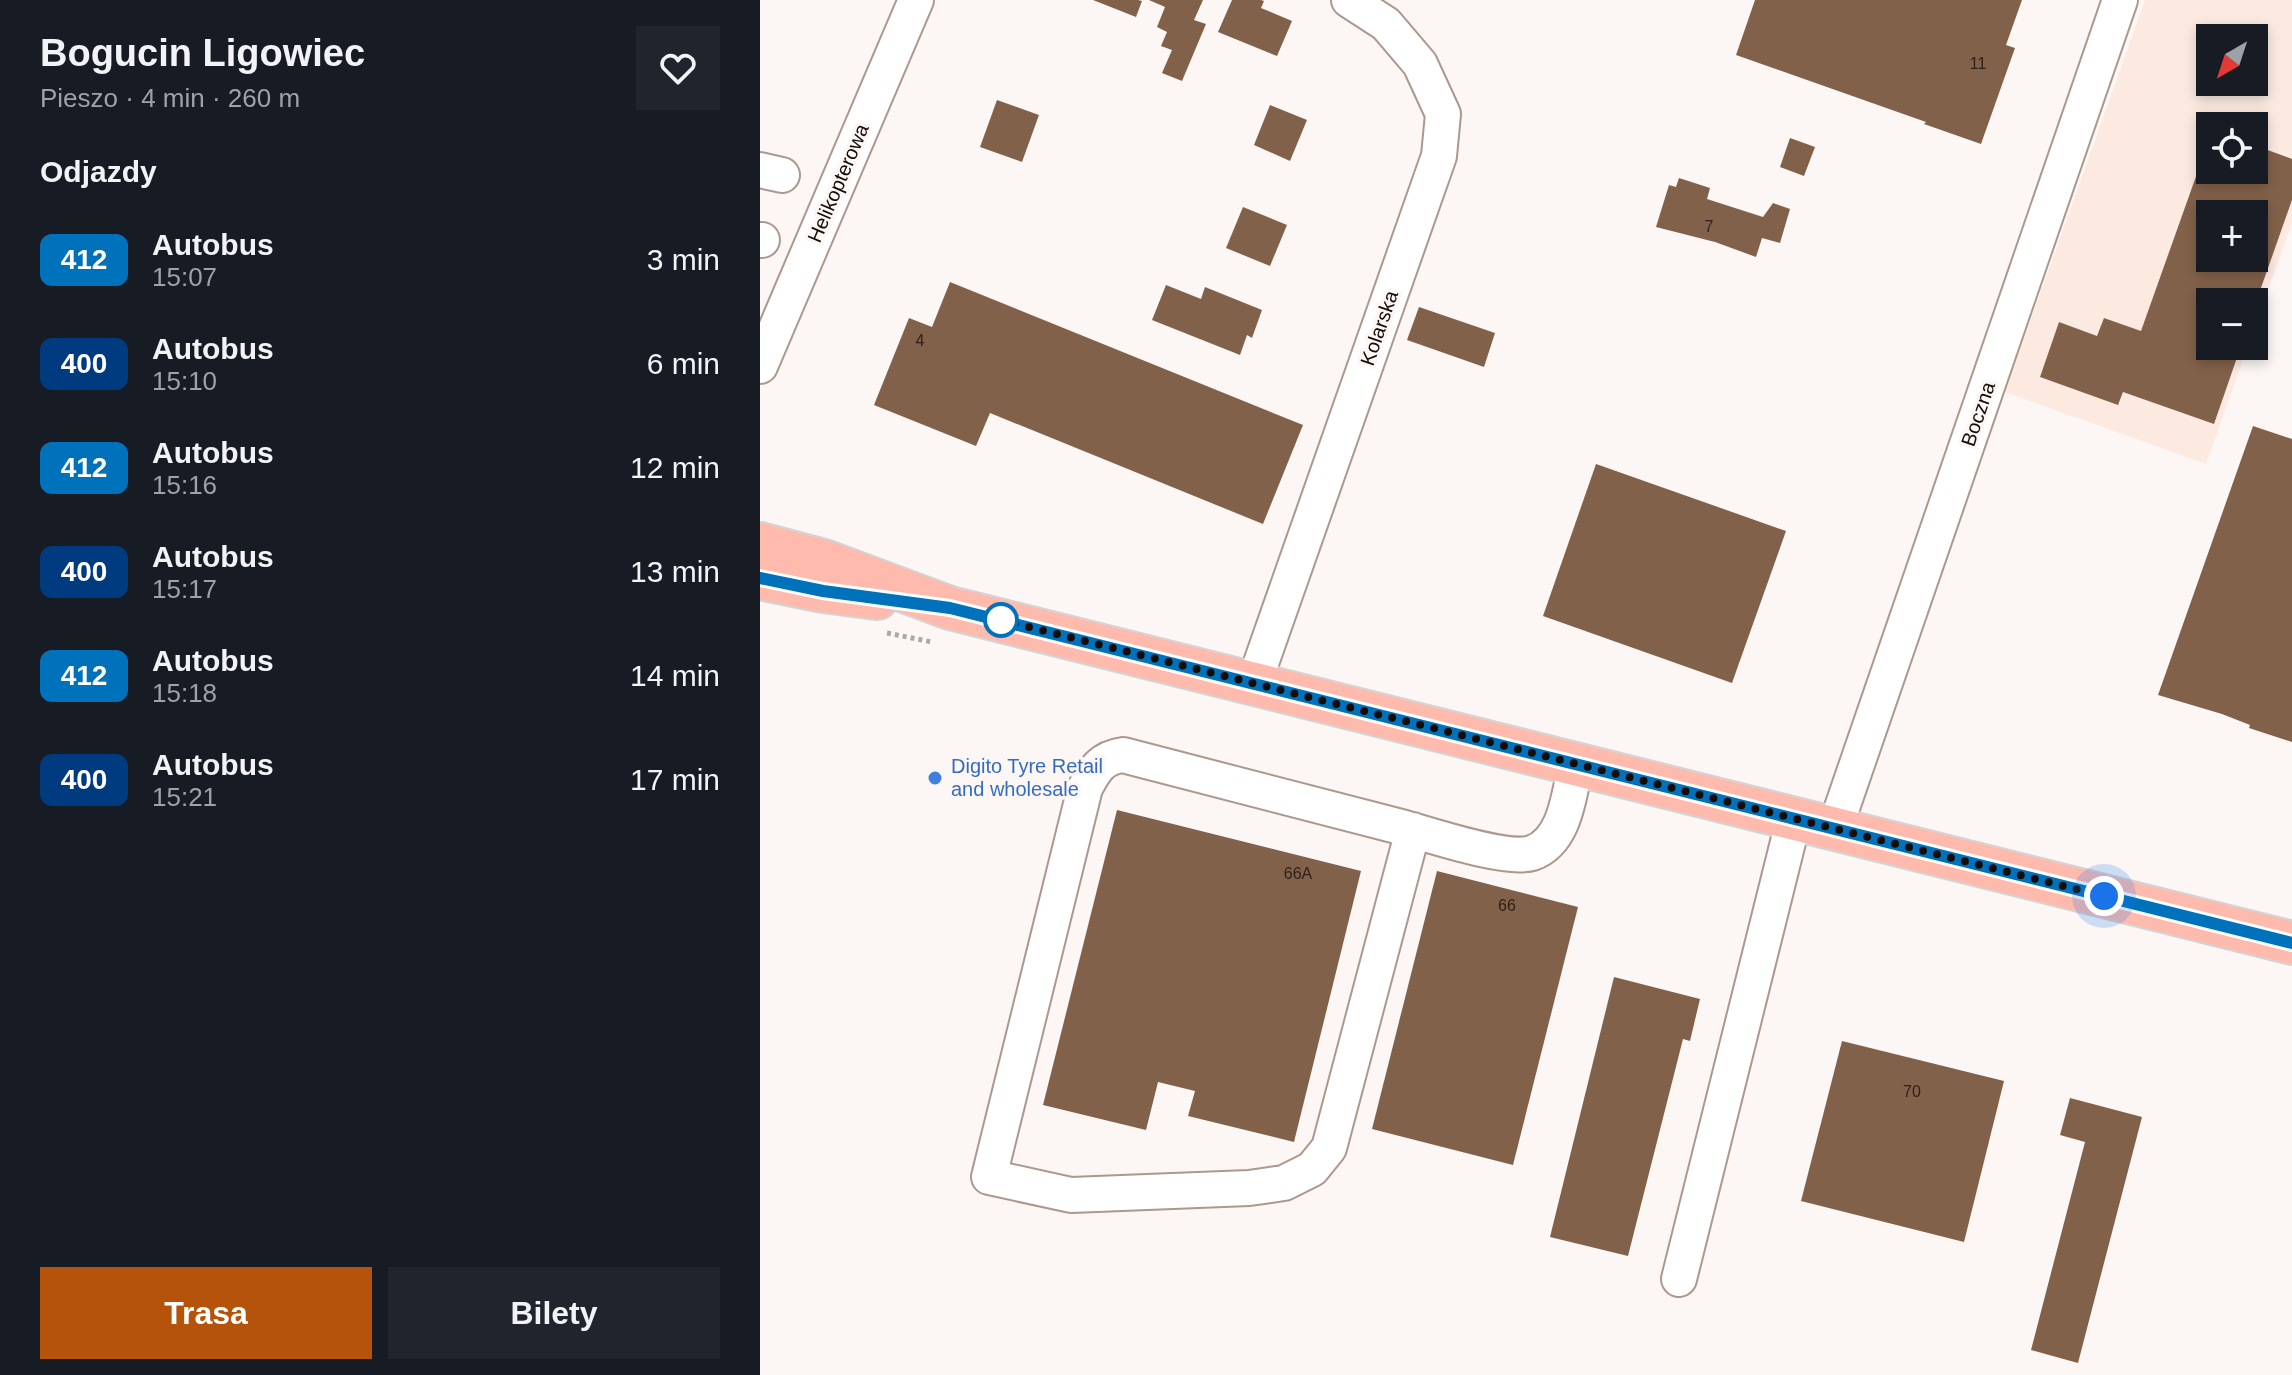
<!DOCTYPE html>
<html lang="pl">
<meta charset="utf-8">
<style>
:root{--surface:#171b24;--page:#20242c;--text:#f1f3f6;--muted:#9ea1a6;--accent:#b45309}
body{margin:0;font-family:Helvetica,sans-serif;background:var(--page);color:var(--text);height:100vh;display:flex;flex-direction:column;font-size:30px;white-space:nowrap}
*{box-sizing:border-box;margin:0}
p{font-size:26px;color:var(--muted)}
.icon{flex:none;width:44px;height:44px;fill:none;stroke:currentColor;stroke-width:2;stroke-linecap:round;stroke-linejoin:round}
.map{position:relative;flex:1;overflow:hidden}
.side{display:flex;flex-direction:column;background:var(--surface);width:760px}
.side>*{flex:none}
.badge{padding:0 16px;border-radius:12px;font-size:28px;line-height:52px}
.needle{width:52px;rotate:219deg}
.buttons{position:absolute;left:1436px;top:24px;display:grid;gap:16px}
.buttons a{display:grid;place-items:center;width:72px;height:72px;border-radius:0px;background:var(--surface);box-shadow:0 4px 12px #0003;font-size:40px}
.you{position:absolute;width:40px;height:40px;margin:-20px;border:6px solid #fff;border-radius:50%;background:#1a73e8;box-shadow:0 0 0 12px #1a73e833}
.map>.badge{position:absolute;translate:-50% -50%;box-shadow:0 0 0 4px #fff}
h2{padding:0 40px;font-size:30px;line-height:72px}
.round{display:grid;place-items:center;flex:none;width:84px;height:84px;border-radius:0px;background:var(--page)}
.head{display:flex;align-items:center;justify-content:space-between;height:136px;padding:0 40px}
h1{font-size:38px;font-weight:700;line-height:60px}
.action{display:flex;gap:16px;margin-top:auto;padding:16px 40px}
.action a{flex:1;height:92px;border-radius:0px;background:var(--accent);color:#fff;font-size:32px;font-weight:700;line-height:92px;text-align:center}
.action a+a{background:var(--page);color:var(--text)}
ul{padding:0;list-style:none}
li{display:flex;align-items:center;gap:24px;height:104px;padding:0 40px}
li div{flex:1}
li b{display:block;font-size:30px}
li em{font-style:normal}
li .badge{min-width:88px;font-weight:700;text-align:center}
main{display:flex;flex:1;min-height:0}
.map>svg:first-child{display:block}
.built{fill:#fceae1;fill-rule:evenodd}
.building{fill:#82614a;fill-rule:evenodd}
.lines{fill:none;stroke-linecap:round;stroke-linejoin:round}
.minor-casing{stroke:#ac988d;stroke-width:38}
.major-casing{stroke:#d5d3d3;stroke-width:46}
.path{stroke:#ada7a5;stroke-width:5;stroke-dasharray:4 4;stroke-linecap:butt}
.minor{stroke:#fff;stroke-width:34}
.major{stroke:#febbad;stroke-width:42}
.line-casing{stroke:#fff;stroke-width:18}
.line{stroke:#0072bc;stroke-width:12}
.walk{stroke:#130c08;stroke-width:8;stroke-dasharray:0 14.4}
.stop-dot{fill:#fff;stroke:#0072bc;stroke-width:4}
.shop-dot{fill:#3f7fe0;stroke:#fcf7f5;stroke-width:3}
.labels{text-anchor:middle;stroke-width:7;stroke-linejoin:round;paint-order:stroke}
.number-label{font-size:16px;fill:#2f2118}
.street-label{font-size:20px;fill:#130c08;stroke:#fcf7f5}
.shop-label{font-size:20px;fill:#366cbe;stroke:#fcf7f5;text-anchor:start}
</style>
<main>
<section class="side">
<div class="head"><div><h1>Bogucin Ligowiec</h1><p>Pieszo · 4 min · 260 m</p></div><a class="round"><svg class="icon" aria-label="heart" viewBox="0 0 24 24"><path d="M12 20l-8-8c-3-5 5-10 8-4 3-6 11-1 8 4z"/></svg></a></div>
<h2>Odjazdy</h2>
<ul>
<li><span class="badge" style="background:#0072bc;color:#fff">412</span><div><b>Autobus</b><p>15:07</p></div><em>3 min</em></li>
<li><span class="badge" style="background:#003b80;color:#fff">400</span><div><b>Autobus</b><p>15:10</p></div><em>6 min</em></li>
<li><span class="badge" style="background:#0072bc;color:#fff">412</span><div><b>Autobus</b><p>15:16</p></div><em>12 min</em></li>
<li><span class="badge" style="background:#003b80;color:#fff">400</span><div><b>Autobus</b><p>15:17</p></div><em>13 min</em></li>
<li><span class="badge" style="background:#0072bc;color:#fff">412</span><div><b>Autobus</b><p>15:18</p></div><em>14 min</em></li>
<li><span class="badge" style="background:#003b80;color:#fff">400</span><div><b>Autobus</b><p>15:21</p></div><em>17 min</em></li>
</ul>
<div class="action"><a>Trasa</a><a>Bilety</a></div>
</section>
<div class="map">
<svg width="1532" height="1375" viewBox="0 0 1532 1375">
<rect width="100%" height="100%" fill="#fcf7f5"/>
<path class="built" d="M 1385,0 L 1532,0 L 1532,223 L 1494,329 L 1494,302 L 1450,302 L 1450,346 L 1488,346 L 1446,464 L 1245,392 ZM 1450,38 L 1494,38 L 1494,82 L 1450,82 ZM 1450,126 L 1494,126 L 1494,170 L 1450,170 ZM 1450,214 L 1494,214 L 1494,258 L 1450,258 Z"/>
<g class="building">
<polygon points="333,0 378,0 382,1 376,17"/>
<polygon points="389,0 443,0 434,20 446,24 422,81 402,73 412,50 401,46 407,32 397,27 405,7"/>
<polygon points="472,0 501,0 504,1 501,8 532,21 517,56 458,32"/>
<polygon points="995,0 1262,0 1246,45 1255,48 1221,144 1164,124 1166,122 976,55"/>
<polygon points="237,100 279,115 262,162 220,147"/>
<polygon points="510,105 547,120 530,161 494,145"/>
<path d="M 1450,137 L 1450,170 L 1494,170 L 1494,145 L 1532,159 L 1532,200 L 1496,302 L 1450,302 L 1450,346 L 1481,346 L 1454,424 L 1363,392 L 1358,405 L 1280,377 L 1299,322 L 1337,336 L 1344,318 L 1381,331 ZM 1450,214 L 1494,214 L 1494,258 L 1450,258 Z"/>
<polygon points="1030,138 1055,147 1044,176 1020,167"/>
<polygon points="919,178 950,188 947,199 1003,217 1013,203 1030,209 1020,243 1002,238 996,257 955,242 896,227 909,185 916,187"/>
<polygon points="483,207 527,225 510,266 466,248"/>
<polygon points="190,282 543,425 503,524 230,413 216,446 114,405 149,318 172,327"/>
<polygon points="406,285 441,299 445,287 502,310 492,338 487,335 480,355 392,320"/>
<polygon points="659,307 735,333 724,367 647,340"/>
<polygon points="1493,426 1532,439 1532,742 1489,728 1490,725 1462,714 1398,695"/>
<polygon points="836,464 1026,531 972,683 783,616"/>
<polygon points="357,810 601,871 534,1142 428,1116 435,1091 398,1082 386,1130 283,1105"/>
<polygon points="677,871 818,907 753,1165 612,1129"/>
<polygon points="854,977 940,999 930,1041 923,1039 868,1256 790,1237"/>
<polygon points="1082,1041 1244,1081 1204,1242 1041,1201"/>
<polygon points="1310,1098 1382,1117 1318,1363 1271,1350 1325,1142 1300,1135"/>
</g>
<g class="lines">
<defs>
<g id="minor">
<polyline points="0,170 22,175"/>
<polyline points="0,240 2,240"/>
<polyline points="0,366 156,0"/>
<polyline points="494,683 679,156 683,114 660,64 626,24 589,0"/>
<polyline points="1075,828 1360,0"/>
<path d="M 653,830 L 569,1148 L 552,1169 L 524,1183 L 489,1188 L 311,1195 L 229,1177 L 325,788 C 335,769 341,758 363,755 C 456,779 549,803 641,827 C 671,835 746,861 772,853 C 806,841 809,793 816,764"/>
<polyline points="919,1279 1034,818"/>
</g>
<g id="major">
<polyline points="0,544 64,561 190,608 1532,943"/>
<polyline points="0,578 63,591 117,598"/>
</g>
</defs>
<use href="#minor" class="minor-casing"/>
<use href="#major" class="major-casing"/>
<polyline class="path" points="127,633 172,642"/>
<use href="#minor" class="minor"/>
<use href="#major" class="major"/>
</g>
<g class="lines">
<defs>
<polyline id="line" points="0,578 63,591 190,608 1532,943"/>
</defs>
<use href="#line" class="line-casing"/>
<use href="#line" class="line"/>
<polyline class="walk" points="241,620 1344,896"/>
</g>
<circle class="stop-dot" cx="241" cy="620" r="16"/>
<circle class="shop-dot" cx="175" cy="778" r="8"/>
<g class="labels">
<g class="number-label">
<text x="1218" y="69">11</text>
<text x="949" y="232">7</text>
<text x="160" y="346">4</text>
<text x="538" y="879">66A</text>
<text x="747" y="911">66</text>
<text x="1152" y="1097">70</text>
</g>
<g class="street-label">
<text transform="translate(78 183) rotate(-67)" y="7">Helikopterowa</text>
<text transform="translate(619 328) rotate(-71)" y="7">Kolarska</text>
<text transform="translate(1218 414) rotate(-71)" y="7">Boczna</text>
</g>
<g class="shop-label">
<text x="191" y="773">Digito Tyre Retail<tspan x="191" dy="23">and wholesale</tspan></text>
</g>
</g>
</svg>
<div class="buttons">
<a><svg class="needle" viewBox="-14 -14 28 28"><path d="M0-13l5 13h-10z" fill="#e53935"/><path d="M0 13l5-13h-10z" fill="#9ea1a6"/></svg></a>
<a><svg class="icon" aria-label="locate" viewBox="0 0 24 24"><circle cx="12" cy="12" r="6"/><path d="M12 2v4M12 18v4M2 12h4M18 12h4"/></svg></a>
<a>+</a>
<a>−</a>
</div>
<div class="you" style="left:1344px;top:896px"></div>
</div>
</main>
